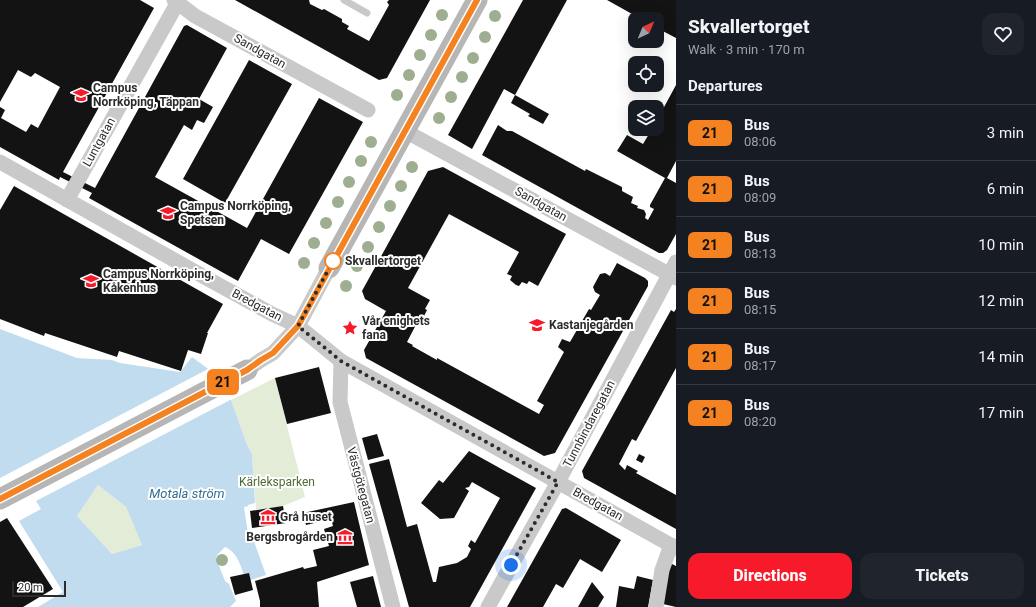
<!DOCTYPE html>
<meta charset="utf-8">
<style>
:root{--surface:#171b24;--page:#20242c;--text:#f1f3f6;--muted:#9ea1a6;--line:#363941;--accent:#f61a2a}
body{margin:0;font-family:Roboto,sans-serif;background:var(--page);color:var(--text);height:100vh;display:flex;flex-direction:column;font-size:15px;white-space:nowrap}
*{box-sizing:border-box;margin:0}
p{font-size:13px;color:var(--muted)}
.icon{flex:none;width:22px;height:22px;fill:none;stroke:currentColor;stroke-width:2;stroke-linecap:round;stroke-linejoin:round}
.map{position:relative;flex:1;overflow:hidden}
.sheet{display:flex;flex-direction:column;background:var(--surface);width:360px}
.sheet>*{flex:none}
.badge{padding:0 8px;border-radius:6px;font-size:14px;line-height:26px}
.needle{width:26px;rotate:44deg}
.buttons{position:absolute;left:628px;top:12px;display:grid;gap:8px}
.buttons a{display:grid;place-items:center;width:36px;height:36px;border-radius:8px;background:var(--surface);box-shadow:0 4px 16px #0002;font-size:20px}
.scale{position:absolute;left:12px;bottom:10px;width:54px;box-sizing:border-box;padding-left:4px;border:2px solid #2c2c2c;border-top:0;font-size:11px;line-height:14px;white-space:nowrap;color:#2c2c2c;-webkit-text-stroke:3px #fff;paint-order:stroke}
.you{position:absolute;width:20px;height:20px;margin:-10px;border:3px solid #fff;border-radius:50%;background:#1a73e8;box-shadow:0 0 0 6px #1a73e833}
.map>.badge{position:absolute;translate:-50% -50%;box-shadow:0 0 0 2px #fff}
h2{padding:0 12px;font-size:15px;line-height:36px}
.round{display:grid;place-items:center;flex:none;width:42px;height:42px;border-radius:12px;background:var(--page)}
.summary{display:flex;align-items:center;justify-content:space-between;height:68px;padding:0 12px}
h1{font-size:19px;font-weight:800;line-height:30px}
.button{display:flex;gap:8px;margin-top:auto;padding:8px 12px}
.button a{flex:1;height:46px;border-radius:12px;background:var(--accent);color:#fff;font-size:16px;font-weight:800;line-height:46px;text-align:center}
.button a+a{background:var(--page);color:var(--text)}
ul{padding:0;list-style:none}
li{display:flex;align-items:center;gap:12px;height:56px;padding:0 12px;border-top:1px solid var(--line)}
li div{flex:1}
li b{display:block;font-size:15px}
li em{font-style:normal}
li .badge{min-width:44px;font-weight:700;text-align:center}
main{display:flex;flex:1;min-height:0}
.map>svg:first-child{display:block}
.green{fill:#e2ecd7}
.water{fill:#c1dcee;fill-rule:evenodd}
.pier{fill:#fff}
.building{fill:#131313}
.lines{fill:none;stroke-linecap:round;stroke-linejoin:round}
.lane{stroke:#c9c9c9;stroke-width:7}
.street{stroke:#c9c9c9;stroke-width:15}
.secondary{stroke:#b6b6b6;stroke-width:21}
.tree{fill:#9eae90}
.line-casing{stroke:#fff;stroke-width:9}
.line{stroke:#f58220;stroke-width:6}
.walk{stroke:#2c2c2c;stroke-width:4;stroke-dasharray:0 7.2}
.stop-dot{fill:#fff;stroke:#f58220;stroke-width:2}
.labels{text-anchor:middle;stroke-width:4;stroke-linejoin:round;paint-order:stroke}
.street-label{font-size:12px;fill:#2c2c2c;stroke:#fff}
.poi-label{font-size:12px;font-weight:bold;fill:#2c2c2c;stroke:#fff;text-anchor:start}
.stop-label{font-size:12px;font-weight:bold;fill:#2c2c2c;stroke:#fff;text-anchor:start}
.park-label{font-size:12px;fill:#4e6b35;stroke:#fff}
.water-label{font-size:13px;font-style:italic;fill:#336e95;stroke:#fff}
</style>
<main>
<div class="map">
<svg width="676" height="607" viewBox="0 0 676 607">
<rect width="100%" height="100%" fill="#fff"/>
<g class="green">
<polygon points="275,378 305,497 283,506 256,510 252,454 247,445 231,400"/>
<polygon points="98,485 126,507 142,545 112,554 77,516"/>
</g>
<path class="water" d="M 0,329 L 77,358 L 112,360 L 120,363 L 180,372 L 192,357 L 226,382 L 231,400 L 247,445 L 252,454 L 255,503 L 248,505 L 250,530 L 266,575 L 250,580 L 244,576 C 241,565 236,551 225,547 L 218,554 L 216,558 L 225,581 L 229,584 L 236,601 L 230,607 L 23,607 L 53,588 L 7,518 L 0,502 ZM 98,485 L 126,507 L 142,545 L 112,554 L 77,516 Z"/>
<g class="pier">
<polygon points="210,368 228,381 232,399 36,501 41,509 19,521 63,592 38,607 23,607 53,588 6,517 4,518 0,507 0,478"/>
<polygon points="249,506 253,533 248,534 244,507"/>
</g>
<g class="building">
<polygon points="0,0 140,0 154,8 63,172 95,188 184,26 187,25 227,48 199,99 213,107 204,123 197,120 192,130 184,125 155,177 247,228 319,98 363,122 289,254 261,239 238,281 89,198 92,193 60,177 59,180 0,147 0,107 5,110 1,118 26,132 31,124 38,128 60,87 35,73 31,77 18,70 0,102"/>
<polygon points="235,0 309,0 310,4 322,10 324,9 342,19 342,22 349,26 347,29 369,41 389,5 387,2 389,0 430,0 387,78 379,80"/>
<polygon points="523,0 567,0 515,95 549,114 543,124 528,116 530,114 511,103 515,95 504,89 472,149 448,135"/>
<polygon points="607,0 676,0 676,38 657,28 657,19 641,19"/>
<polygon points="249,60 292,84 225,203 183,179"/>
<polygon points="676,85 676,161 667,178 676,183 676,234 667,250 663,253 659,253 482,155 498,125 507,131 512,131 585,171 586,169 622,187 622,191 633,197 631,203 638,206 637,208 644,210 646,214 645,218 648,220 654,209 650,207 650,205 665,178 617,151 627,135 643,144 652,129 657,129 657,120"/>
<polygon points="443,167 566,234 538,286 529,281 527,284 522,282 519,286 516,285 510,280 512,276 507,274 519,252 449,214 408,288 430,300 425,309 427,310 422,320 419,319 407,342 413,345 412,346 437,360 437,358 539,414 544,405 537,401 564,352 558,347 562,339 570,342 589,309 591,310 600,295 595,292 593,287 600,274 605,273 610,276 617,263 645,278 648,281 648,286 555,453 544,456 366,358 364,350 386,311 365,299 362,291 428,171"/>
<polygon points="14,186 223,304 207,333 208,333 201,354 188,350 181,371 119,351 117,357 45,333 44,336 0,319 0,210"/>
<polygon points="676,309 676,368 636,441 632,439 619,464 625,470 627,465 638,471 636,473 676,495 676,529 584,478 582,471 671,310 674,312"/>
<polygon points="319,367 331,413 287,424 275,378"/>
<polygon points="377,434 384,456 368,460 362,438"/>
<polygon points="469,451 536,488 470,607 409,607 369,464 389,459 407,527 417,524 433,582 436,582 439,567 457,563 467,557 471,549 468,546 471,540 475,543 500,498 472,482 469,487 465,488 469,491 454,518 440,519 421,503 439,480 443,483"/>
<polygon points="639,454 645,457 642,463 636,460"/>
<polygon points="354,502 369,565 317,582 319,607 260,607 260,601 255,581 303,567 304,569 317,566 313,550 329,546 324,529 333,526 331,519 306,525 303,513"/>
<polygon points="283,506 286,523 252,528 250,511"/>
<polygon points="566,508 621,540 602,572 580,559 563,588 556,584 543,607 507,607 562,509"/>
<polygon points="7,518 53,589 23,607 0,607 0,522"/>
<polygon points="670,563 676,566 676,607 663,604"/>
<polygon points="249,573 253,590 235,595 230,577"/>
<polygon points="373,576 381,607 357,607 350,582"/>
<polygon points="637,576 653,580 648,607 616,607 619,586 634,589"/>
<polygon points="592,582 604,597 598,607 578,607"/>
</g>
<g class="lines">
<polyline class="lane" points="344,0 367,13"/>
<g class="street">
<polyline points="174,0 195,16 368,110"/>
<polyline points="405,131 676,278"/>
<polyline points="0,162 208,279 272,314 298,326 341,361 676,548"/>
<polyline points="67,200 179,0"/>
<polyline points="341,361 340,402 393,607"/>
<polyline points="247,370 261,360 273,353 298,326 329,268"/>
<polyline points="488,607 558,482 676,262"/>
<polyline points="656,607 662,570 671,545"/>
</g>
<g class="secondary">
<polyline points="329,268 477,0"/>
<polyline points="0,499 247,370"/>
</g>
</g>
<g class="tree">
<circle cx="442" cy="15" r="6"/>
<circle cx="495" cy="16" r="6"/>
<circle cx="431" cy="35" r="6"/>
<circle cx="485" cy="37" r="6"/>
<circle cx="420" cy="55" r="6"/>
<circle cx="473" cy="58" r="6"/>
<circle cx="409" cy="75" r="6"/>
<circle cx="462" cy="77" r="6"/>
<circle cx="397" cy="95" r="6"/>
<circle cx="451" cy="97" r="6"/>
<circle cx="439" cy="118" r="6"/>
<circle cx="371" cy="142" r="6"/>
<circle cx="361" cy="161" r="6"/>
<circle cx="412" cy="167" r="6"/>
<circle cx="349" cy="182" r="6"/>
<circle cx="401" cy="186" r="6"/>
<circle cx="338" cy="202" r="6"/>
<circle cx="390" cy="206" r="6"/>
<circle cx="326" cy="223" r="6"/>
<circle cx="379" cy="227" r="6"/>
<circle cx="314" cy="243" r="6"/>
<circle cx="368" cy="247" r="6"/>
<circle cx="304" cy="263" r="6"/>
<circle cx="357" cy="266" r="6"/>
<circle cx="346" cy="286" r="6"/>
<circle cx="222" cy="560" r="6"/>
</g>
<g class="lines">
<defs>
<polyline id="line" points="0,499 247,370 261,360 273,353 298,326 477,0"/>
</defs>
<use href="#line" class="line-casing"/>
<use href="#line" class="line"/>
<polyline class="walk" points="333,261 298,326 341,361 558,482 511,565"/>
</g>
<defs>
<symbol id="university-bare" viewBox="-9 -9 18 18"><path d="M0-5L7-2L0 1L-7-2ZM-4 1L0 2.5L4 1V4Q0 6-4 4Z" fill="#f61a2a" stroke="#fff" stroke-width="2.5" paint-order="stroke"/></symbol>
<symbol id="school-bare" viewBox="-9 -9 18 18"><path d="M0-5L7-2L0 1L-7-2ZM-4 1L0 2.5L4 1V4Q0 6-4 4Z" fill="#f61a2a" stroke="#fff" stroke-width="2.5" paint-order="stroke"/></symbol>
<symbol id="sight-bare" viewBox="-9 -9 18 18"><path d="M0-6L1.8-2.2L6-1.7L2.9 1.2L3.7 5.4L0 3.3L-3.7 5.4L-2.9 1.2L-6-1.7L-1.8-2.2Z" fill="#f61a2a" stroke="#fff" stroke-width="2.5" paint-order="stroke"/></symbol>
<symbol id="museum-bare" viewBox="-9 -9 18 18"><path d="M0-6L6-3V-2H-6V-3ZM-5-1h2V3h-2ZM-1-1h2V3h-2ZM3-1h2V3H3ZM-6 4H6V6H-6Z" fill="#f61a2a" stroke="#fff" stroke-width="2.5" paint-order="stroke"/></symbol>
</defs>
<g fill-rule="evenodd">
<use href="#university-bare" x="70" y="84" width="22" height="22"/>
<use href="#university-bare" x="157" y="202" width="22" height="22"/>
<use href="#university-bare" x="80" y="270" width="22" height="22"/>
<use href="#school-bare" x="526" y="314" width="22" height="22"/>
<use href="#sight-bare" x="339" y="317" width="22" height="22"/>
<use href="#museum-bare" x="257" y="506" width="22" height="22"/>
<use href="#museum-bare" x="334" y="526" width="22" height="22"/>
</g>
<circle class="stop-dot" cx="333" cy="261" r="8"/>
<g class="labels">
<g class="street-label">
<text transform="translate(260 51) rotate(29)" y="4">Sandgatan</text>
<text transform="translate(99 142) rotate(-61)" y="4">Luntgatan</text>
<text transform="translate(541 204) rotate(29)" y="4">Sandgatan</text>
<text transform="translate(257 305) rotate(28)" y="4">Bredgatan</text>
<text transform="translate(589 424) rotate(-62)" y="4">Tunnbindaregatan</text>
<text transform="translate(361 485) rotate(75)" y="4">Västgötegatan</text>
<text transform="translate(598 504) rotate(29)" y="4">Bredgatan</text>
</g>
<g class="poi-label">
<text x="93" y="92">Campus<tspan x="93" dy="14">Norrköping, Täppan</tspan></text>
<text x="180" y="210">Campus Norrköping,<tspan x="180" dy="14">Spetsen</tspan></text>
<text x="103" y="278">Campus Norrköping,<tspan x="103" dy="14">Kåkenhus</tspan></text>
<text x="362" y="325">Vår enighets<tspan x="362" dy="14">fana</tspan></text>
<text x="549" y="329">Kastanjegården</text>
<text x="280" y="521">Grå huset</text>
<text x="333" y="541" text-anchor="end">Bergsbrogården</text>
</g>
<g class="stop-label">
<text x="345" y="265">Skvallertorget</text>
</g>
<g class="park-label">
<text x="277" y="486">Kärleksparken</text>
</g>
<g class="water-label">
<text x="187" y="498">Motala ström</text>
</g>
</g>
</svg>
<div class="buttons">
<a><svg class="needle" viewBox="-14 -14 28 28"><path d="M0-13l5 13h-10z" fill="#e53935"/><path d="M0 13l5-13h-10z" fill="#9ea1a6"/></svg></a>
<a><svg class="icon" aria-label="locate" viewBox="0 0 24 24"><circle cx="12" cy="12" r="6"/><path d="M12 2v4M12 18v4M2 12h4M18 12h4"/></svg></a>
<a><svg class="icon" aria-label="layers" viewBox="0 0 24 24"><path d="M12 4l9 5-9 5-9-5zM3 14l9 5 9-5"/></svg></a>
</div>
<div class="scale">20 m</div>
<div class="you" style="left:511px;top:565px"></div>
<b class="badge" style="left:223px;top:382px;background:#f58220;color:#111">21</b>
</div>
<section class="sheet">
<div class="summary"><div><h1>Skvallertorget</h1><p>Walk · 3 min · 170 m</p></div><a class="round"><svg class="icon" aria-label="heart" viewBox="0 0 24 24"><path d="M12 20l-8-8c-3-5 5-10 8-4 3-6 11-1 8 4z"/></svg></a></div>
<h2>Departures</h2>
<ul>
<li><span class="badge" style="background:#f58220;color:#111">21</span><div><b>Bus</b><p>08:06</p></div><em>3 min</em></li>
<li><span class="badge" style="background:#f58220;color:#111">21</span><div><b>Bus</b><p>08:09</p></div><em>6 min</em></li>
<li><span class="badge" style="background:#f58220;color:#111">21</span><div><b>Bus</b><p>08:13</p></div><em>10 min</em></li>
<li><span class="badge" style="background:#f58220;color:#111">21</span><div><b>Bus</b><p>08:15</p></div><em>12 min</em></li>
<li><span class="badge" style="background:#f58220;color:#111">21</span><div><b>Bus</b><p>08:17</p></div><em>14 min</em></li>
<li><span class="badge" style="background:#f58220;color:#111">21</span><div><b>Bus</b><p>08:20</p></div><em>17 min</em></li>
</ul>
<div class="button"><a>Directions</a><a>Tickets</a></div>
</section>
</main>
